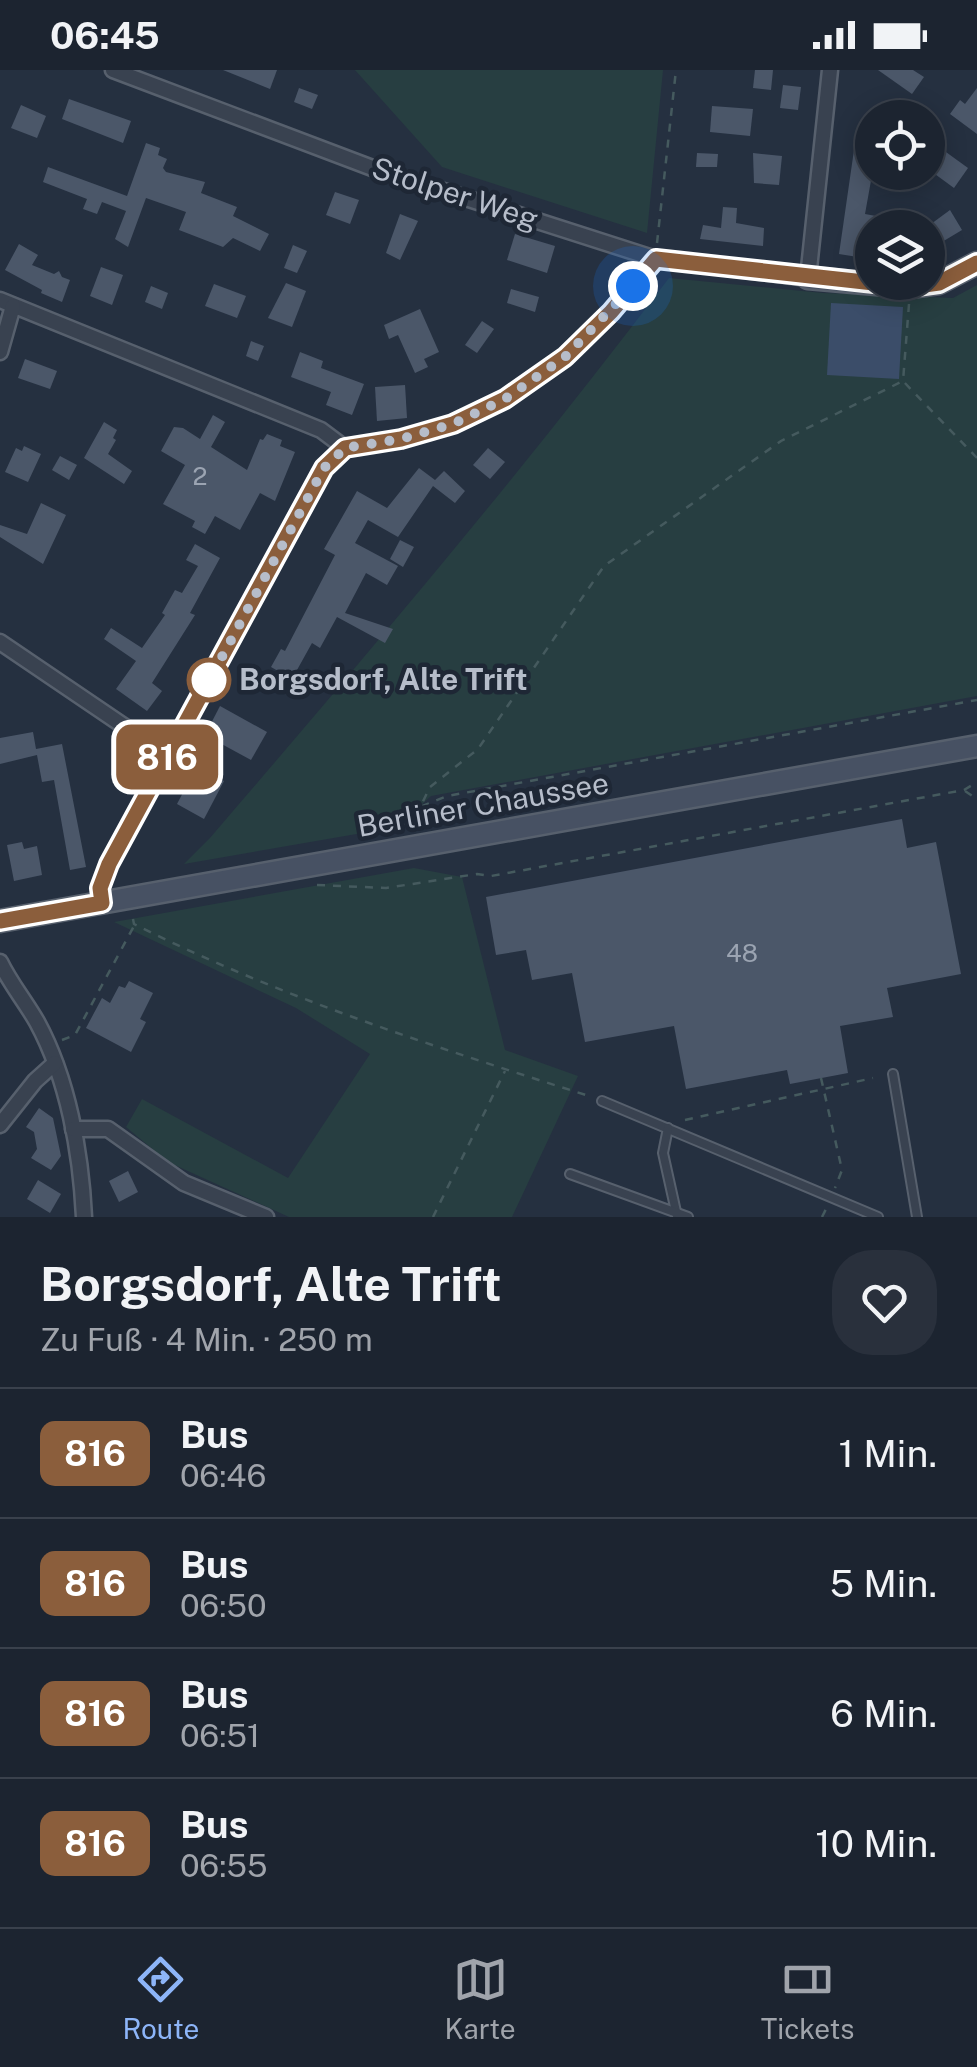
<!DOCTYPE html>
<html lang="de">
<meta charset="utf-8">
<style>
:root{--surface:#1c2430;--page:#29303c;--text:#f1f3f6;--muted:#a0a4ab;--line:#3a414c;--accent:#8db5f8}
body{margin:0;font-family:"Public Sans",sans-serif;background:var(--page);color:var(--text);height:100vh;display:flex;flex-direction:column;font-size:38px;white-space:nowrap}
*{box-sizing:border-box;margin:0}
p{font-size:32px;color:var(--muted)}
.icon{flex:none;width:55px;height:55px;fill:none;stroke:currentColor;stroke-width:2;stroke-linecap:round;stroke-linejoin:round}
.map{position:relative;height:1147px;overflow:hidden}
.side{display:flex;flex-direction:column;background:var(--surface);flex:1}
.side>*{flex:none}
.badge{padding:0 20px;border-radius:15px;font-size:35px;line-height:65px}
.tools{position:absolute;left:855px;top:30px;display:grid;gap:20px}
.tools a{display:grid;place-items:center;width:90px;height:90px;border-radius:50%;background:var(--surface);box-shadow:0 5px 25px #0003,0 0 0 2px var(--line);font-size:50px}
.you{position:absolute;width:50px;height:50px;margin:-25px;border:8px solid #fff;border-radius:50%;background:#1a73e8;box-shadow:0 0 0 15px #1a73e833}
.map>.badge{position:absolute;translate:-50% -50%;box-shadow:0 0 0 5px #fff}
.round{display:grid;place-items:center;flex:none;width:105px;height:105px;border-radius:40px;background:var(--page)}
.headline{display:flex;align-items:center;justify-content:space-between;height:170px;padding:0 40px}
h1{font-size:48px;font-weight:700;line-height:75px}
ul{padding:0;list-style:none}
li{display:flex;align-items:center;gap:30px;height:130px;padding:0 40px;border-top:2px solid var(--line)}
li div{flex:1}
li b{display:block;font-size:38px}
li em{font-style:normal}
li .badge{min-width:110px;font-weight:700;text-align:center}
.status{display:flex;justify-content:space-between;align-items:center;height:70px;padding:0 50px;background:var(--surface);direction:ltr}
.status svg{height:28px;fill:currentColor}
.dock{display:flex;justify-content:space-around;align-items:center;height:140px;border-top:2px solid var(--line);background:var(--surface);font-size:28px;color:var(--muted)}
.dock a{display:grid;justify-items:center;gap:5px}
.dock .current{color:var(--accent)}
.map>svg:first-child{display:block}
.green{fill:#273e41}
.water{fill:#3b4d69}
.building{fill:#4b5769}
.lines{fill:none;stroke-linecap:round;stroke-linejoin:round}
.lane-casing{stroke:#57606d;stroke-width:12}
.street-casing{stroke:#57606d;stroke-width:19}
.secondary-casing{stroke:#57606d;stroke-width:25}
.path{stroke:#455a5e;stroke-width:2.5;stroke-dasharray:8 8;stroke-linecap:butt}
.lane{stroke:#394250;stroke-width:8}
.street{stroke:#394250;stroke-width:14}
.secondary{stroke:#475163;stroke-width:20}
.line-casing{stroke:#fff;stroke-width:22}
.line{stroke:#8b5e3c;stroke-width:15}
.walk{stroke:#b6bdca;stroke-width:10;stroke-dasharray:0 18}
.stop-dot{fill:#fff;stroke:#8b5e3c;stroke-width:5}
.labels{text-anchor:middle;stroke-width:9;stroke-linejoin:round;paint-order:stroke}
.number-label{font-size:25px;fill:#9ba4b2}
.street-label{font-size:30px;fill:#b6bdca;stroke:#1e2735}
.stop-label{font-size:30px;font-weight:bold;fill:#b6bdca;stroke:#1e2735;text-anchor:start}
</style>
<div class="status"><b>06:45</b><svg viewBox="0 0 49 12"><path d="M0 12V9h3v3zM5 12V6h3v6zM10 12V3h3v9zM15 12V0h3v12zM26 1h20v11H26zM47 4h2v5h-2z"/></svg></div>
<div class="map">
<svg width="977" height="1147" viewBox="0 0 977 1147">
<rect width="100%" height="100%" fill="#253040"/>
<g class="green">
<polygon points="355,0 663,0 647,163 442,97"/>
<path d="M 669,208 L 823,223 L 953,228 L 977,215 L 977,626 L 431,726 L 397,757 L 184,794 L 210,768 C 367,585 523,401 669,208 Z"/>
<polygon points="414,798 462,807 505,980 578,1006 512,1147 289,1147 168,1092 126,1057 142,1029 288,1108 370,984 296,938 114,852"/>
</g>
<polygon class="water" points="831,233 903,237 899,309 827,305"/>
<g class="building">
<polygon points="223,0 277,0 270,19"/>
<polygon points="755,0 773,0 771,20 753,18"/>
<polygon points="878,0 913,0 924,7 912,24"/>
<polygon points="783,15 801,17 798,40 780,38"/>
<polygon points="299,18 318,25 312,39 294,32"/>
<polygon points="977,18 977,64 950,44 960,30 965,34"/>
<polygon points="69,29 131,51 123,73 62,49"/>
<polygon points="21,35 46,46 37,68 11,58"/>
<polygon points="712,36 753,39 750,66 710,62"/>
<polygon points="928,69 968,98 954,118 928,99"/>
<polygon points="146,73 160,78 158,85 167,89 163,98 166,102 205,112 201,123 237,137 233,146 269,164 260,181 233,168 223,177 179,160 186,142 146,128 128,177 115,169 126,141 102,132 97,144 83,139 87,129 43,112 48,97 127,126"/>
<polygon points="854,80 872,82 872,105 865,144 876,146 870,189 839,184"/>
<polygon points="697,83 718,84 717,97 696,97"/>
<polygon points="753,83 782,86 779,115 754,113"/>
<polygon points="335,122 359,130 350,154 326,145"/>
<polygon points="723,137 737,138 736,153 764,158 763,176 700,169 703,155 721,158"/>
<polygon points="950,140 962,160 942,172 931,154"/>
<polygon points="400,144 418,151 400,190 386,183"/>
<polygon points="515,164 555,176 547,203 507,190"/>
<polygon points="19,174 38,185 32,195 54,204 59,201 62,207 70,210 62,232 41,223 42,220 5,200"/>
<polygon points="293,175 307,181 297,203 284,198"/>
<polygon points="101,197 123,205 112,235 90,226"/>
<polygon points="286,213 306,221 292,257 268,248"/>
<polygon points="214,214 246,226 237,248 205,236"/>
<polygon points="151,216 168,223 162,239 145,232"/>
<polygon points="511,219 539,227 535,242 507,233"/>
<polygon points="420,239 439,282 424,289 428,297 415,303 398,265 389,269 384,255"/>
<polygon points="482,251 494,259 477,283 465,275"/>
<polygon points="251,271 264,276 258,291 246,286"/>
<polygon points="300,282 323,291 321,298 364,314 352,345 326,335 331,322 291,307"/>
<polygon points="25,289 57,301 50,319 18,308"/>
<polygon points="405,315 407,348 377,351 375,317"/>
<polygon points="213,345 225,352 211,377 247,400 260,369 263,370 267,364 282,370 280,376 295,382 275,431 260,423 240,460 215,446 205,464 192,457 195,451 163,434 185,395 161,381 174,357 183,358 200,369"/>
<polygon points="104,352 117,360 113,368 116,370 108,384 132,401 124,414 84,388"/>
<polygon points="24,376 41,384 28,412 5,402 16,378 22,381"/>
<polygon points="488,378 505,392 490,409 473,395"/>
<polygon points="60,386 77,395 69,410 52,400"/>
<polygon points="419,398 435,410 444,401 465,421 455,433 433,416 398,467 368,450 355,473 398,496 387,515 366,503 345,543 393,559 385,573 337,547 320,578 312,573 292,609 271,597 281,579 285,581 335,485 324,479 357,421 387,438"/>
<polygon points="41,433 66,445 43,494 0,467 0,455 27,464"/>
<polygon points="400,470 414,477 403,497 390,489"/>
<polygon points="195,474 220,488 190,543 195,545 152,613 162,621 147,641 116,619 136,591 104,569 111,558 142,578 165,545 162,543 175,520 182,523 198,496 186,490"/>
<polygon points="220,636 267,662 251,690 205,665"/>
<polygon points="33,662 36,679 62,674 86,797 70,800 54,710 42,712 37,685 0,694 0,668"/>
<polygon points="197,696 224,711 204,749 177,734"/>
<polygon points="902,749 907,778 936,772 961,904 887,918 893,947 840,956 848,1003 790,1014 787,1000 686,1019 674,956 585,972 572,903 532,910 526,880 496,885 486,827"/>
<polygon points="22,772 24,779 37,776 42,805 14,811 7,775"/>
<polygon points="129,911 153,923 140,949 146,952 131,982 86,958 102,928 110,933 119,916 125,918"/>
<polygon points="39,1038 53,1048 61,1086 51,1100 31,1088 37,1079 34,1062 26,1057"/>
<polygon points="128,1101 138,1122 119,1132 109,1111"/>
<polygon points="38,1110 61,1124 50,1143 27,1129"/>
</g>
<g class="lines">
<defs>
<g id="lane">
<polyline points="893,1004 917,1147"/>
<polyline points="602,1031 878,1147"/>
<polyline points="668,1058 663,1083 677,1146"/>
<polyline points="570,1104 688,1147"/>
</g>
<g id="street">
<polyline points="113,0 375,99 656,189 808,208 830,0"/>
<polyline points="0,230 321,360 345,378"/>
<polyline points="0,282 13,236"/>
<polyline points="0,572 168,686"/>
<polyline points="102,833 100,818 109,794 324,398 345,378 401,369 453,354 505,329 565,287 611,242 656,189"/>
<path d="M 0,892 C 10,913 25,931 37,952 C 68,1009 81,1083 84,1147"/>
<polyline points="0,1055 35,1011 55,993"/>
<polyline points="73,1059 108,1059 184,1113 266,1147"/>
</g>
<g id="secondary">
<polyline points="808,208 910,217 939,213 977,193"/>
<polyline points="0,851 977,676"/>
</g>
</defs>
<use href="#lane" class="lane-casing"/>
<use href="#street" class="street-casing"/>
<use href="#secondary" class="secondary-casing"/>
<g class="path">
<polyline points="657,173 676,0"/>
<polyline points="909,234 903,311 977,388"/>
<polyline points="965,721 977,729"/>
<polyline points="399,759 420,737 447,726 977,630"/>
<polyline points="409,760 430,717 478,679 604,496 781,371 903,311"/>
<polyline points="317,815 386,818 477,804 491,806 964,720 977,712"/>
<path d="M 133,849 L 134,854 C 279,927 435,977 589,1026"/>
<polyline points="62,970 75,965 134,856"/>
<polyline points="821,1008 842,1100 835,1118"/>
<polyline points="685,1050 873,1008"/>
<polyline points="433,1147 505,1001"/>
<polyline points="822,1147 826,1139"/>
</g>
<use href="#lane" class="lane"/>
<use href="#street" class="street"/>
<use href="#secondary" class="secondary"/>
</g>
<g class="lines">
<defs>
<polyline id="line" points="0,851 102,833 100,818 109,794 324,398 345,378 401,369 453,354 505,329 565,287 611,242 656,189 910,217 939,213 977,193"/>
</defs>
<use href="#line" class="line-casing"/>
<use href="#line" class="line"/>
<polyline class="walk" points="209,610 203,622 324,398 345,378 401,369 453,354 505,329 565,287 633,216"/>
</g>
<circle class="stop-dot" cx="209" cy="610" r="20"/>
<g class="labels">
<g class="number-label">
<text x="200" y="415">2</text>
<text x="742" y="892">48</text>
</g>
<g class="street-label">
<text transform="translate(455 124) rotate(18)" y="10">Stolper Weg</text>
<text transform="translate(483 735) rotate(-10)" y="10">Berliner Chaussee</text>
</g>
<g class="stop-label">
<text x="239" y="620">Borgsdorf, Alte Trift</text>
</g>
</g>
</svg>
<div class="tools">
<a><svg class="icon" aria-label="locate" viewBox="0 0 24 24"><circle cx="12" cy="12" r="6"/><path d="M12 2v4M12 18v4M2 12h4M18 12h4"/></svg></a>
<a><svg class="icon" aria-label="layers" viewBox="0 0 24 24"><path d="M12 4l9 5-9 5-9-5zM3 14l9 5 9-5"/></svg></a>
</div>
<div class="you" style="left:633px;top:216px"></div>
<b class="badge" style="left:167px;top:687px;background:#8b5e3c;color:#fff">816</b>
</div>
<section class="side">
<div class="headline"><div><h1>Borgsdorf, Alte Trift</h1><p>Zu Fuß · 4 Min. · 250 m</p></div><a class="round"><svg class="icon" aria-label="heart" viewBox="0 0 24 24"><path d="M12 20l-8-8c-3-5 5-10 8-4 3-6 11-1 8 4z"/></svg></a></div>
<ul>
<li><span class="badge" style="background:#8b5e3c;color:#fff">816</span><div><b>Bus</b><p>06:46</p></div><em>1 Min.</em></li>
<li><span class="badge" style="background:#8b5e3c;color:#fff">816</span><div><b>Bus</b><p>06:50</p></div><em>5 Min.</em></li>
<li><span class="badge" style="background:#8b5e3c;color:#fff">816</span><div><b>Bus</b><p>06:51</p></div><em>6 Min.</em></li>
<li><span class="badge" style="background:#8b5e3c;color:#fff">816</span><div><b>Bus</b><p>06:55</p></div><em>10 Min.</em></li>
</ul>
</section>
<nav class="dock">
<a class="current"><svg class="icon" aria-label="directions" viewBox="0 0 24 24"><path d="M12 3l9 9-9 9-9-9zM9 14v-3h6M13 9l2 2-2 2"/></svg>Route</a>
<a><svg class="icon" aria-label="map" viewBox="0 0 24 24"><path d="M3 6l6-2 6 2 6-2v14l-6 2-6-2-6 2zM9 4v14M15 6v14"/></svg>Karte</a>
<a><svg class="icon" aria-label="tickets" viewBox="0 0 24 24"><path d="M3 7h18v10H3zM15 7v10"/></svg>Tickets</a>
</nav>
